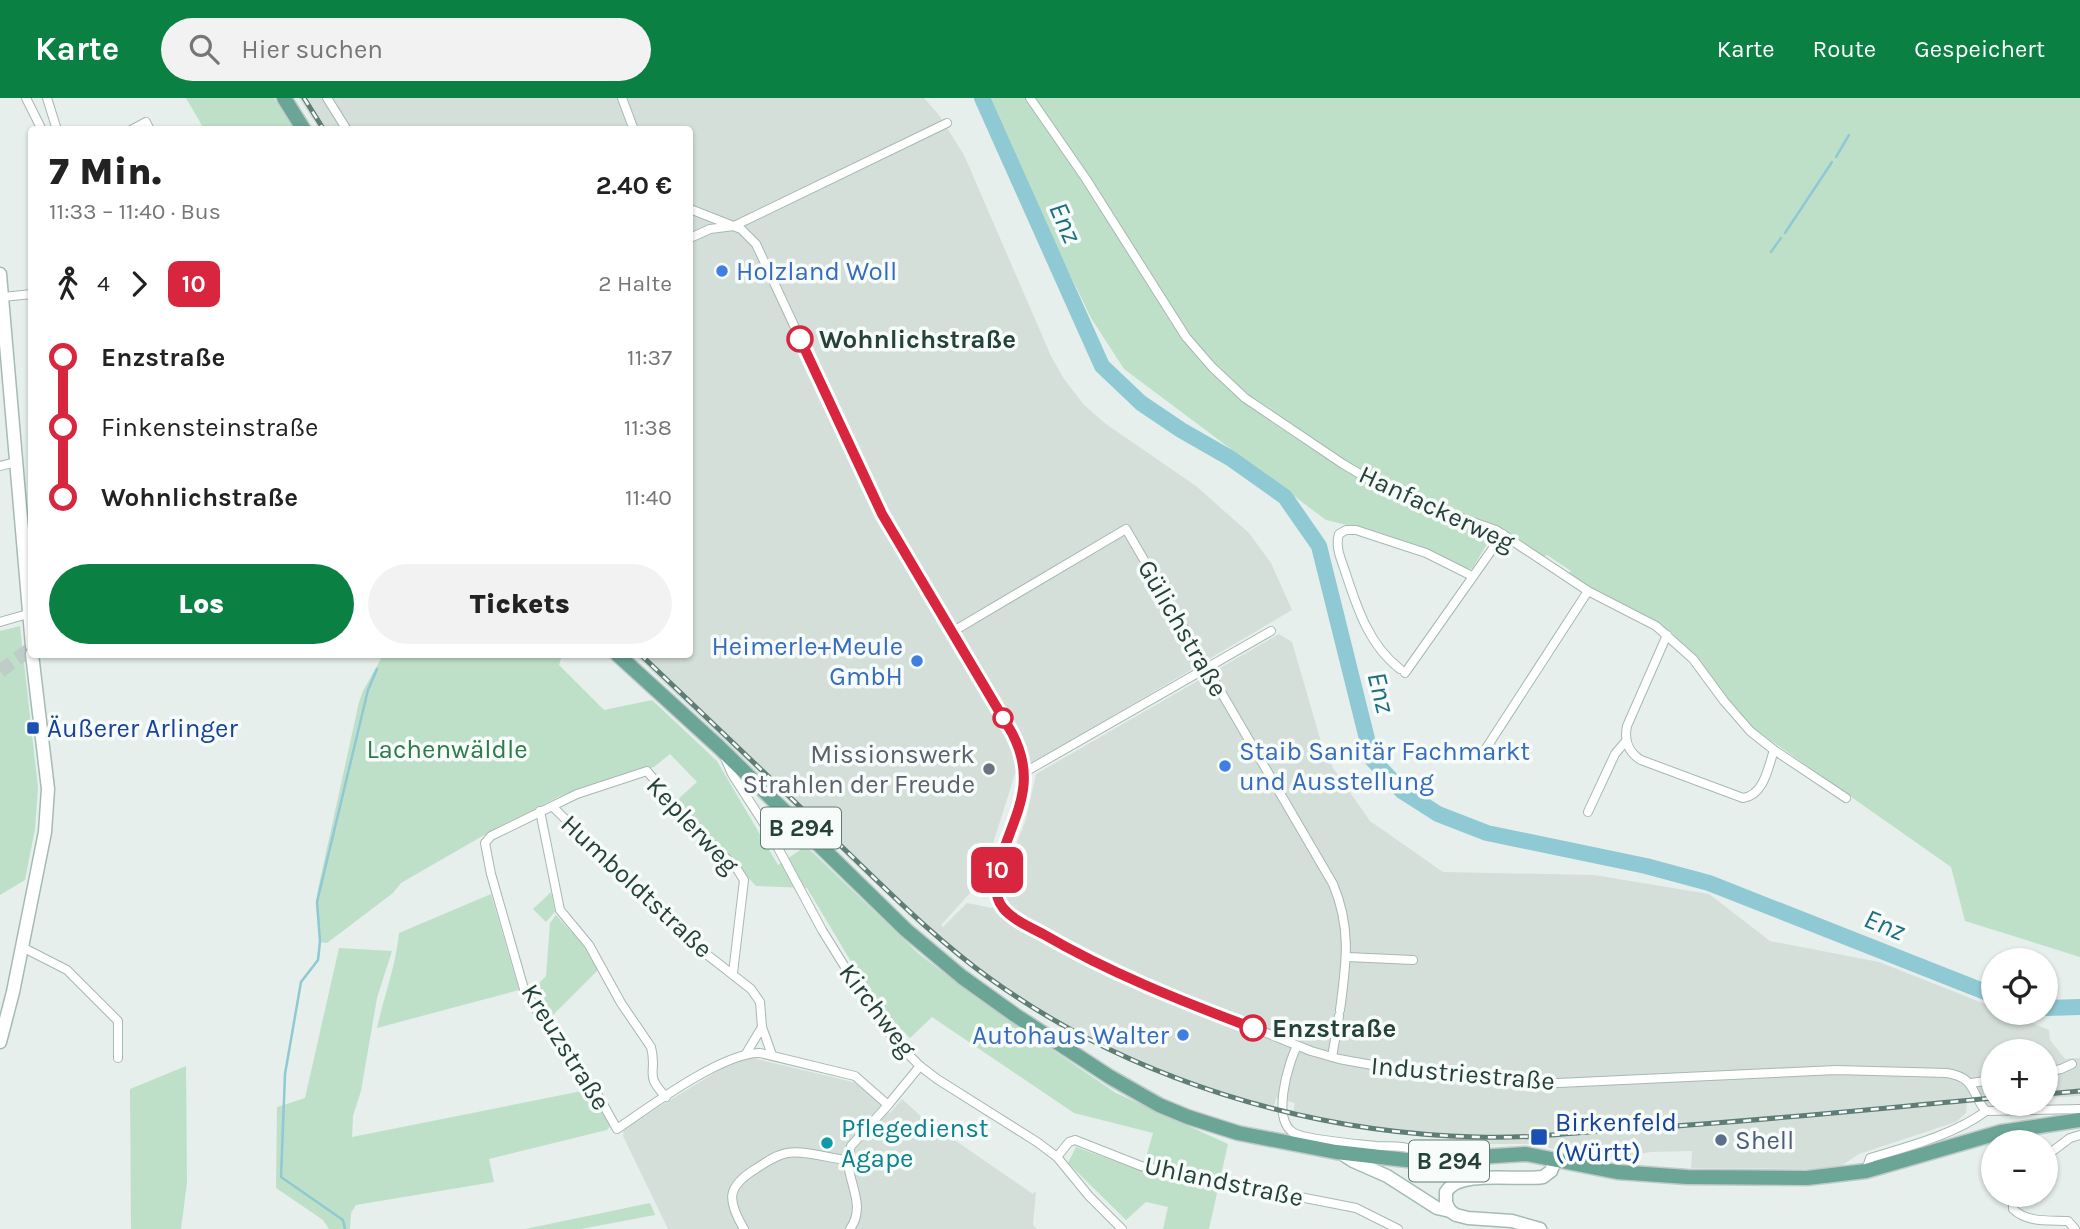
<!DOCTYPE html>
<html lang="de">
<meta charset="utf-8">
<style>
:root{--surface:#fff;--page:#f2f2f2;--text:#222;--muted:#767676;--accent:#0b8043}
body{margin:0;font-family:Karla,sans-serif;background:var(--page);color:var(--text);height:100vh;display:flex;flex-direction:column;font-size:26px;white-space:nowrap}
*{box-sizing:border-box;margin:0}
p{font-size:23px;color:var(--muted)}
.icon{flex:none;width:38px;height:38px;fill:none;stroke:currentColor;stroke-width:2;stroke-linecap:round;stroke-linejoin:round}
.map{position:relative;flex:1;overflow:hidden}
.sheet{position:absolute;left:28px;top:28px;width:665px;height:532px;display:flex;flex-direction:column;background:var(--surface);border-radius:7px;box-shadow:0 2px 5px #0004}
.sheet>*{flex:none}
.badge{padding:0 14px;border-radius:10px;font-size:24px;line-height:46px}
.tools{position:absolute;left:1981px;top:850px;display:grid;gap:14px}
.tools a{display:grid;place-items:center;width:77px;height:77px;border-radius:50%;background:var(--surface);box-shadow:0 2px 5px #0004;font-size:35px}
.map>.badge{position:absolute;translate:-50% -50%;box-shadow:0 0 0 4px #fff}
.legs{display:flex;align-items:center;gap:10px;height:77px;padding:0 21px;font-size:23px}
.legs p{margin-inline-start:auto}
.summary{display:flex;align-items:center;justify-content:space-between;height:119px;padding:0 21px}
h1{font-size:38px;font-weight:800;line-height:52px}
.action{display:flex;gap:14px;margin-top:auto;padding:14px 21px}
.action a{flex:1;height:80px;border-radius:42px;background:var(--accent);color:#fff;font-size:28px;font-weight:800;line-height:80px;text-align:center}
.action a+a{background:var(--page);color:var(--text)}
ul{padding:0 21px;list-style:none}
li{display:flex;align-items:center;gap:24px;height:70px;font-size:26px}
li i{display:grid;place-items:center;width:10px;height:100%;margin:0 9px;background:currentColor}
li i::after{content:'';width:18px;height:18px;margin:-9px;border:5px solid;border-radius:50%;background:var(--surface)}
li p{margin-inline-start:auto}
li:first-child i{background:linear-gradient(#0000 50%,currentColor 0)}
li:last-child i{background:linear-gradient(currentColor 50%,#0000 0)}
header{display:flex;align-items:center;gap:42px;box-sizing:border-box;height:98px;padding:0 35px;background:var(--accent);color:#fff}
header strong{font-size:33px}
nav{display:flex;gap:38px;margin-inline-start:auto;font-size:24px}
.search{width:490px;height:63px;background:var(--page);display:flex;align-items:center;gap:18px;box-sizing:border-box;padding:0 24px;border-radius:38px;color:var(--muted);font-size:26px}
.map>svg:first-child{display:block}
.built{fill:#d4dfda}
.green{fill:#bfe0c8}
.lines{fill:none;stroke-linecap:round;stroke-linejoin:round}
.stream{stroke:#8ec9d4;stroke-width:2.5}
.river{stroke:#8ec9d4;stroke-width:16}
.trunk-tunnel{stroke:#bfccc8;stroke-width:14;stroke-dasharray:14 7;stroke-linecap:butt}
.minor-casing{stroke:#a8b8b2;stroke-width:10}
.secondary-casing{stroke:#a4bbb3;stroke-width:15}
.primary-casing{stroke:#c2cac8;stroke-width:17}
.minor{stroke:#fff;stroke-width:8}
.secondary{stroke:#fff;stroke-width:12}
.primary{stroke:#6aa596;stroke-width:14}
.rail-casing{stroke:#5f7d75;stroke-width:5}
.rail{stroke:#f7fbf9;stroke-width:2.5;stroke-dasharray:8;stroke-linecap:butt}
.line-1-casing{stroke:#fff;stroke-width:16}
.line-1{stroke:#d7263d;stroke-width:10}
.shop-dot{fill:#3f7fe0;stroke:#f7fbf9;stroke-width:2.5}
.stop-1-dot{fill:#fff;stroke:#d7263d;stroke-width:3.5}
.transit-dot{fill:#1a4fb4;stroke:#f7fbf9;stroke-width:2.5}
.worship-dot{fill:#6b7280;stroke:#f7fbf9;stroke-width:2.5}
.service-dot{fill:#5c6f8a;stroke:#f7fbf9;stroke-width:2.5}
.culture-dot{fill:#0f9aa8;stroke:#f7fbf9;stroke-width:2.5}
.labels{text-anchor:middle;stroke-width:7;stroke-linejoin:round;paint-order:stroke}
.shield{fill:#f7fbf9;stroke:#637a73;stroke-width:2}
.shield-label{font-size:24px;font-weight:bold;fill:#24423a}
.shop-label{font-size:26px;fill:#366cbe;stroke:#f7fbf9;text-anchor:start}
.stop-label{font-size:26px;font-weight:bold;fill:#24423a;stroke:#f7fbf9;text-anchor:start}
.street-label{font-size:26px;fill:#24423a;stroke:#f7fbf9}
.transit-label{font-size:26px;fill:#164399;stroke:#f7fbf9;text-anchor:start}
.park-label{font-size:26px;fill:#2d7a4b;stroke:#f7fbf9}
.worship-label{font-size:26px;fill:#5b616d;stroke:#f7fbf9;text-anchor:end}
.culture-label{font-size:26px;fill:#0d838f;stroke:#f7fbf9;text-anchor:start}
.service-label{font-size:26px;fill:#4e5e75;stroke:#f7fbf9;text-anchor:start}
.water-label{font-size:28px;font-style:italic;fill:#1c6f80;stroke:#f7fbf9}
</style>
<header>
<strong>Karte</strong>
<div class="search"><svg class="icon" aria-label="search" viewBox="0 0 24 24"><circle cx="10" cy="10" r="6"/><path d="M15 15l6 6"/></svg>Hier suchen</div>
<nav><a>Karte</a><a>Route</a><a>Gespeichert</a></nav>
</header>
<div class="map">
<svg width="2080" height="1131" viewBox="0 0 2080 1131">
<rect width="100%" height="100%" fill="#e6efeb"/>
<g class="built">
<polygon points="299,0 924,0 939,17 964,57 1051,258 1064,281 1084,307 1106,326 1196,388 1249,435 1271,465 1292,512 1015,676 981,783 941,827 943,829 967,805 992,810 1026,721 1036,676 1279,536 1292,544 1321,644 1333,670 1370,723 1443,774 1594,777 1709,796 1770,843 1879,864 1993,909 1993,915 2008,915 2049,932 2050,942 2065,961 2080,960 2080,998 2046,1000 2046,954 1993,954 1993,1005 1989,1005 1984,997 1967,999 1966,1015 1956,1024 1859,1056 1841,1068 1810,1071 1691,1070 1692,1053 1651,1054 1616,1060 1594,1060 1549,1050 1548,1046 1468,1046 1453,1041 1388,1035 1338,1028 1292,1018 1295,1005 1276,1000 1273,1013 1187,987 1146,971 1060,929 984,880 916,824 635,557 690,556 690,32 319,31"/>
<polygon points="749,959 853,984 862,990 890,1015 902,1001 924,1021 1033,1096 1036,1093 1033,1127 1037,1131 668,1131 623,1038 624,1030 736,962"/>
</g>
<g class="green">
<polygon points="186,0 274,0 294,31 204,31"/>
<polygon points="985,0 2080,0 2080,859 1965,823 1951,769 1753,630 1671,534 1567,477 1571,473 1547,457 1542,459 1502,434 1487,446 1472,471 1462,470 1351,428 1326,422 1124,271 1091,220"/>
<polygon points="20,528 38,690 35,731 25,782 0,797 0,533"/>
<polygon points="383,557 562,557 559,567 604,612 652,602 717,663 778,767 806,748 919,856 978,901 1116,995 1228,1046 1209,1131 1163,1131 1168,1109 1146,1104 1126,1122 1068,1065 1076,1049 1142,1073 1153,1035 1074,1015 932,919 910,940 877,907 807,790 756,788 676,703 697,684 670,656 654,669 560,698 479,740 401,785 393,795 327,845 319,844 316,804 318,791 359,604 363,593"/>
<polygon points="551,794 555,814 546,824 533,811"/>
<path d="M 491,796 L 519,892 L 377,930 C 384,898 396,867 399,835 Z"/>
<polygon points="556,817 583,847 598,872 549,921 533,891 546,878 550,825"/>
<polygon points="339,850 392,853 377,900 361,993 353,1018 352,1039 587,992 611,1027 607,1032 489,1061 494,1084 356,1107 351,1115 350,1131 329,1131 323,1122 276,1090 277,1009 305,1000"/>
<polygon points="186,968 187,1084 181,1131 131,1131 130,991"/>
<polygon points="650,1105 655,1117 581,1131 525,1131"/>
</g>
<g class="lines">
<g class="stream">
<polyline points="1836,59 1849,37"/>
<polyline points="1785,135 1832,64"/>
<polyline points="1771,154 1781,140"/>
<polyline points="345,1131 343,1122 281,1079 285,976 301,884 318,862 320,843 317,804 368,592 377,571"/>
</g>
<g class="river">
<polyline points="982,0 1102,268 1141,305 1181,332 1230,360 1285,399 1319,448 1372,661 1402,693 1438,716 1487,735 1646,768 1709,785 1993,897"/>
<polyline points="2046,910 2080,909"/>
</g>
<polyline class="trunk-tunnel" points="0,573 32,550"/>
<defs>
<g id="minor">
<polyline points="26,0 42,32"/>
<polyline points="47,0 57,32"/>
<polyline points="327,0 347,32"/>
<polyline points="622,0 634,32"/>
<polyline points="1030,0 1086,81 1186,239 1212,269 1245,300 1343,366 1382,389 1415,404 1496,432 1588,493 1656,528 1693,561 1724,603 1750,633 1774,652 1846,700"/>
<polyline points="131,32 146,24 150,32"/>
<path d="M 690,111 L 741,131 L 756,146 L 882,416 L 1017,645 L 1024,665 L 1025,686 L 1019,714 L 996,779 L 997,797 L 1006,813 L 1058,845 L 1111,872 L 1311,953 L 1339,961 L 1389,970 L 1537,986 L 1836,972 L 1947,975 C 1977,980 1970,995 1986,1013 L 2080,1011"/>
<polyline points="690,140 710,131 734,128 947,25"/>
<polyline points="3,199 32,196"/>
<polyline points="0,368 16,364"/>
<polyline points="0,524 28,516"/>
<path d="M 952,534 L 1126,431 L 1333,786 C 1352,831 1346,866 1340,912"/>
<path d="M 1667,537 L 1627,628 C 1624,643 1628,654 1641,662 L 1743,700 C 1764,697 1768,670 1774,652"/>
<path d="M 1400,571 C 1369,547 1357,510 1345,473 C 1341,461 1335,449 1339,436 L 1346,432 L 1356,432 L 1426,455 L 1472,478"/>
<polyline points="1405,575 1503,436"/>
<polyline points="1485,652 1588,493"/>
<polyline points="725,660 732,676 770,735 822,832 871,911 896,944 920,968 937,981 1037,1044 1057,1059 1089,1098 1122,1131"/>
<polyline points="1025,674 1271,533"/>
<polyline points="553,709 687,841 751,891 760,904 762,929 772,957"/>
<path d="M 540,713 L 560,812 L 589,847 L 621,905 L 651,949 C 658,976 643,975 666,999"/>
<polyline points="1588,714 1615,656 1626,643"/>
<polyline points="22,849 67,872 118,923 118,960"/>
<polyline points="1347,859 1413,862"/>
<path d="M 733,875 L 744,782 L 737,771 L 685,719 L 647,673 L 577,696 L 491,738 L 485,745 L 491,776 L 524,891 L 537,913 L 599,999 L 617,1031 C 649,1009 723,954 760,955 L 855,978 L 888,1007 L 920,968"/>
<path d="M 1297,948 C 1288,966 1271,1022 1294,1035 C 1307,1042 1359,1046 1376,1048 C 1388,1049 1403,1047 1413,1052 L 1415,1063"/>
<polyline points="747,954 762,929"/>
<polyline points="1332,959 1339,918"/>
<polyline points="2046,974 2061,971 2072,966"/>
<polyline points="1971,985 1993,982"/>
<polyline points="2046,1058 2070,1040 2080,1037"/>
<polyline points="1057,1059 1069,1044 1075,1042 1141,1068 1356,1110 1398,1131"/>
<path d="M 1866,1073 L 1870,1060 C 1907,1049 1956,1036 1986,1013"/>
<path d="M 2013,1097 L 2013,1111 C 2027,1125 2049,1122 2068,1123 L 2075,1131"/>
<path d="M 744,1131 C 726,1101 727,1088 757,1070 C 766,1064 776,1057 787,1055 C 805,1052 827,1060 846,1062"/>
<path d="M 850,1131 C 870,1103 839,1076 851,1048 L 888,1007"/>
</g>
<g id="secondary">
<polyline points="0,176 32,548"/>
<polyline points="0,944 13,894 45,734 48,691 32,556"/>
<polyline points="1341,1055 1353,1063 1387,1078 1437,1110 1450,1113 1456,1117 1468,1120 1512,1123 1540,1131"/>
<path d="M 1450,1113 L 1446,1105 L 1446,1094 C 1459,1071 1518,1083 1543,1079 L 1551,1073 L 1556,1061"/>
</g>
<g id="primary">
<polyline points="284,0 304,32"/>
<polyline points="617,556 720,650 906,832 962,879 1015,917 1110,979 1159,1007 1188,1019 1238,1035 1336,1054 1415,1063 1526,1056 1617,1074 1687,1079 1807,1080 1866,1073 2001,1034 2080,1022"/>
</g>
</defs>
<use href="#minor" class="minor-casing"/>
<use href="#secondary" class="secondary-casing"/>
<use href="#primary" class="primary-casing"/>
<use href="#minor" class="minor"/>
<use href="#secondary" class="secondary"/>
<use href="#primary" class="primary"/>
<defs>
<g id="rail">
<polyline points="304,0 324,32"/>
<path d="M 640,556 C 706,619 772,682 838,745 C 888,793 936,842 992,882 C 1130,981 1307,1035 1477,1039 C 1529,1041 1578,1034 1629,1031 C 1751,1024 1872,1011 1993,1000"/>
<polyline points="2046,996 2080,993"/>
</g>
</defs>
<use href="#rail" class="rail-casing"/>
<use href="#rail" class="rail"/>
</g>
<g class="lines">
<defs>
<path id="line-1" d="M 800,241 L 882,416 L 1012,635 C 1042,692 1007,725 996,779 C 995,790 996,801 1003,810 C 1013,822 1030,829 1043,836 C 1110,875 1181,903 1253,930"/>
</defs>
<use href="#line-1" class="line-1-casing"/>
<use href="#line-1" class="line-1"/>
</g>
<g class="shop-dot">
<circle cx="722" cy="173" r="7"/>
<circle cx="917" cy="563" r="7"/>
<circle cx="1225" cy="668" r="7"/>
<circle cx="1183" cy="937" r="7"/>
</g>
<g class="stop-1-dot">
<circle cx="800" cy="241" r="12"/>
<circle cx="1003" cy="620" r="9"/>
<circle cx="1253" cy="930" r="12"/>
</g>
<g class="transit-dot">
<rect x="26" y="623" width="14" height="14" rx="3.5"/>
<rect x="1530" y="1030" width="18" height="18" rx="3.5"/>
</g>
<circle class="worship-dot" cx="989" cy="671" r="7"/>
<circle class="service-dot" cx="1721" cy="1042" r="7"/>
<circle class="culture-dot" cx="827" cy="1045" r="7"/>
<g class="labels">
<g class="shield">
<rect x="761" y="709.5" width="80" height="41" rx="5"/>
<rect x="1409" y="1042.5" width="80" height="41" rx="5"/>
</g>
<g class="shield-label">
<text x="801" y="738">B 294</text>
<text x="1449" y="1071">B 294</text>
</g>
<g class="shop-label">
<text x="736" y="182">Holzland Woll</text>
<text x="903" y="557" text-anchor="end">Heimerle+Meule<tspan x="903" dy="30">GmbH</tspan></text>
<text x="1239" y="662">Staib Sanitär Fachmarkt<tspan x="1239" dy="30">und Ausstellung</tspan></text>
<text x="1169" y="946" text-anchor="end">Autohaus Walter</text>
</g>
<g class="stop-label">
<text x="819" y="250">Wohnlichstraße</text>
<text x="1272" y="939">Enzstraße</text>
</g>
<g class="street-label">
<text transform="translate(1437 410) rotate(25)" y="9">Hanfackerweg</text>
<text transform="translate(1183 530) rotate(60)" y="9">Gülichstraße</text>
<text transform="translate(693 727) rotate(47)" y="9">Keplerweg</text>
<text transform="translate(637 788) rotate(43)" y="9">Humboldtstraße</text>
<text transform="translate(878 912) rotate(53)" y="9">Kirchweg</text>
<text transform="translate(566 949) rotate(58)" y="9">Kreuzstraße</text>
<text transform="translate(1463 975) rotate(5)" y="9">Industriestraße</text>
<text transform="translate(1224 1083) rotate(12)" y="9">Uhlandstraße</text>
</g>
<g class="transit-label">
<text x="47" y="639">Äußerer Arlinger</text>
<text x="1555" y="1033">Birkenfeld<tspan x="1555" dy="30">(Württ)</tspan></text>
</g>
<g class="park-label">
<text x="447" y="660">Lachenwäldle</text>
</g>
<g class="worship-label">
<text x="975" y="665">Missionswerk<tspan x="975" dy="30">Strahlen der Freude</tspan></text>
</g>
<g class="culture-label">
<text x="841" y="1039">Pflegedienst<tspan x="841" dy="30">Agape</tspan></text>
</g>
<g class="service-label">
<text x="1735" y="1051">Shell</text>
</g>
<g class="water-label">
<text transform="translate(1066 124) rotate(66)" y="10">Enz</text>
<text transform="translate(1382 594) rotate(76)" y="10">Enz</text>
<text transform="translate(1885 826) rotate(22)" y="10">Enz</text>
</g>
</g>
</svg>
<div class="tools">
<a><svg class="icon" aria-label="locate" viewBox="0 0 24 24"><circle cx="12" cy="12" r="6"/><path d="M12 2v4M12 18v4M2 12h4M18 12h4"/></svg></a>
<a>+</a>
<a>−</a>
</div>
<b class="badge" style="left:997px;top:772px;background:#d7263d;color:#fff">10</b>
<section class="sheet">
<div class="summary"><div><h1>7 Min.</h1><p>11:33 – 11:40 · Bus</p></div><b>2.40 €</b></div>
<div class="legs"><svg class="icon" aria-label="walk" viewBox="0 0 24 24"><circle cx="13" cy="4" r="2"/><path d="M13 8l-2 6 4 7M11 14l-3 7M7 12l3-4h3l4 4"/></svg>4<svg class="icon" aria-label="forward" viewBox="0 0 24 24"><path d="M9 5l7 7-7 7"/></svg><b class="badge" style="background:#d7263d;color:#fff">10</b><p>2 Halte</p></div>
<ul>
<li><i style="color:#d7263d"></i><b>Enzstraße</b><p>11:37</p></li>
<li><i style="color:#d7263d"></i><span>Finkensteinstraße</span><p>11:38</p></li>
<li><i style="color:#d7263d"></i><b>Wohnlichstraße</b><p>11:40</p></li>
</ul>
<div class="action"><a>Los</a><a>Tickets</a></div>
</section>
</div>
